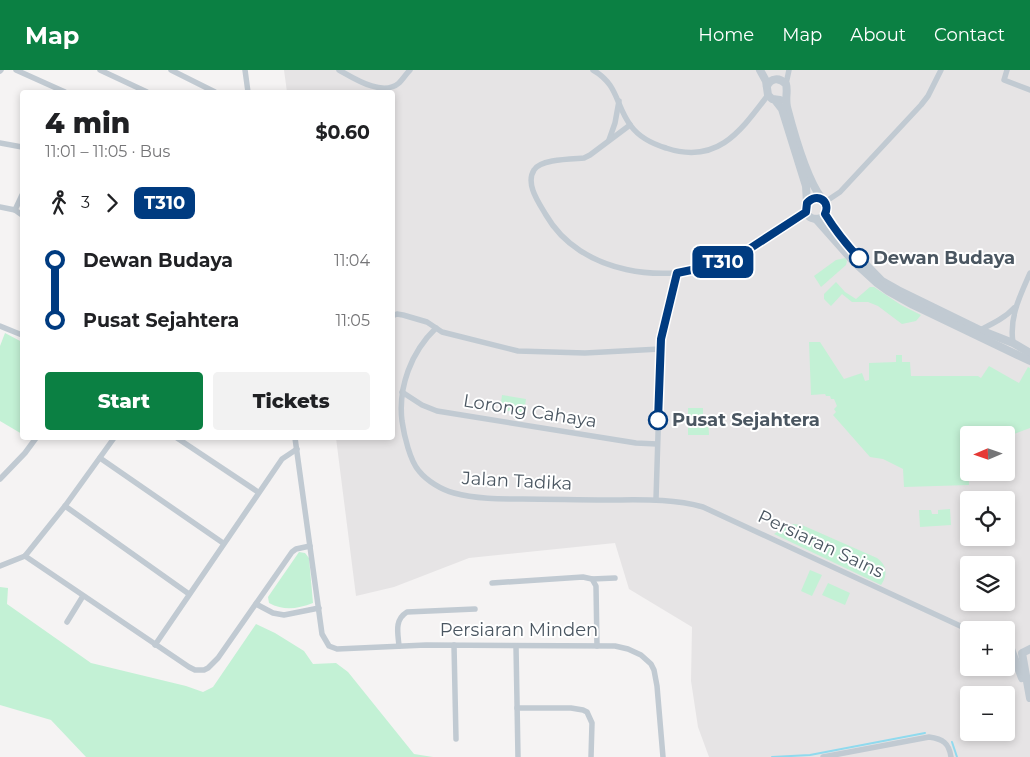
<!DOCTYPE html>
<meta charset="utf-8">
<style>
:root{--surface:#fff;--page:#f2f2f2;--text:#202124;--muted:#757577;--accent:#0b8043}
body{margin:0;font-family:Montserrat,sans-serif;background:var(--page);color:var(--text);height:100vh;display:flex;flex-direction:column;font-size:19px;white-space:nowrap}
*{box-sizing:border-box;margin:0}
p{font-size:16px;color:var(--muted)}
.icon{flex:none;width:28px;height:28px;fill:none;stroke:currentColor;stroke-width:2;stroke-linecap:round;stroke-linejoin:round}
.map{position:relative;flex:1;overflow:hidden}
.sheet{position:absolute;left:20px;top:20px;width:375px;height:350px;display:flex;flex-direction:column;background:var(--surface);border-radius:5px;box-shadow:0 2px 8px #0003}
.sheet>*{flex:none}
.badge{padding:0 10px;border-radius:8px;font-size:18px;line-height:32px}
.needle{width:32px;rotate:268deg}
.fabs{position:absolute;left:960px;top:356px;display:grid;gap:10px}
.fabs a{display:grid;place-items:center;width:55px;height:55px;border-radius:5px;background:var(--surface);box-shadow:0 2px 8px #0003;font-size:25px}
.map>.badge{position:absolute;translate:-50% -50%;box-shadow:0 0 0 2px #fff}
.legs{display:flex;align-items:center;gap:8px;height:55px;padding:0 25px;font-size:16px}
.legs p{margin-inline-start:auto}
.overview{display:flex;align-items:center;justify-content:space-between;height:85px;padding:0 25px}
h1{font-size:28px;font-weight:800;line-height:38px}
.button{display:flex;gap:10px;margin-top:auto;padding:10px 25px}
.button a{flex:1;height:58px;border-radius:5px;background:var(--accent);color:#fff;font-size:20px;font-weight:800;line-height:58px;text-align:center}
.button a+a{background:var(--page);color:var(--text)}
ul{padding:0 25px;list-style:none}
li{display:flex;align-items:center;gap:18px;height:60px;font-size:19px}
li i{display:grid;place-items:center;width:8px;height:100%;margin:0 6px;background:currentColor}
li i::after{content:'';width:12px;height:12px;margin:-6px;border:4px solid;border-radius:50%;background:var(--surface)}
li p{margin-inline-start:auto}
li:first-child i{background:linear-gradient(#0000 50%,currentColor 0)}
li:last-child i{background:linear-gradient(currentColor 50%,#0000 0)}
header{display:flex;align-items:center;gap:30px;box-sizing:border-box;height:70px;padding:0 25px;background:var(--accent);color:#fff}
header strong{font-size:24px}
nav{display:flex;gap:28px;margin-inline-start:auto;font-size:18px}
.map>svg:first-child{display:block}
.education{fill:#e6e4e5;fill-rule:evenodd}
.green{fill:#c3f1d5}
.lines{fill:none;stroke-linecap:round;stroke-linejoin:round}
.stream{stroke:#90daee;stroke-width:2}
.minor{stroke:#c1cad2;stroke-width:5.5}
.tertiary{stroke:#c1cad2;stroke-width:8}
.line-1-casing{stroke:#fff;stroke-width:11}
.line-1{stroke:#003b80;stroke-width:8}
.stop-1-dot{fill:#fff;stroke:#003b80;stroke-width:2.5}
.labels{text-anchor:middle;stroke-width:4;stroke-linejoin:round;paint-order:stroke}
.stop-label{font-size:18px;font-weight:bold;fill:#4a5661;stroke:#fff;text-anchor:start}
.street-label{font-size:18px;fill:#4a5661;stroke:#fff}
</style>
<header>
<strong>Map</strong>
<nav><a>Home</a><a>Map</a><a>About</a><a>Contact</a></nav>
</header>
<div class="map">
<svg width="1030" height="687" viewBox="0 0 1030 687">
<rect width="100%" height="100%" fill="#f5f3f3"/>
<path class="education" d="M 284,0 L 1030,0 L 1030,687 L 709,687 L 698,657 L 691,611 L 692,557 L 629,519 L 615,473 L 469,488 L 394,517 L 356,526 L 336,368 L 392,368 L 392,22 L 287,22 ZM 969,365 L 1006,365 L 1006,402 L 969,402 ZM 969,430 L 1006,430 L 1006,468 L 969,468 ZM 969,495 L 1006,495 L 1006,532 L 969,532 ZM 969,560 L 1006,560 L 1006,598 L 969,598 ZM 969,625 L 1006,625 L 1006,662 L 969,662 Z"/>
<g class="green">
<polygon points="845,188 847,191 846,195 821,217 814,206 836,190"/>
<polygon points="836,212 845,222 856,229 870,217 874,217 901,235 921,245 916,251 902,254 878,236 868,232 852,232 842,224 831,236 824,229 824,224"/>
<polygon points="5,263 22,272 22,364 0,351 0,276"/>
<polygon points="809,272 820,272 844,309 862,303 865,311 869,310 869,293 896,292 896,285 902,285 902,292 910,292 911,306 978,306 981,308 989,296 1019,313 1028,297 1030,298 1030,358 1006,367 1006,365 969,365 967,370 969,415 904,417 903,399 883,389 870,387 833,345 836,342 834,339 837,336 834,329 831,329 830,326 826,326 825,324 811,325"/>
<polygon points="502,325 526,329 524,343 500,340"/>
<polygon points="688,338 703,338 703,346 708,346 709,365 688,365"/>
<polygon points="950,439 951,455 920,457 919,440 931,440 932,444 938,444 938,440"/>
<path d="M 793,454 L 802,455 L 877,488 C 887,495 888,505 881,515 L 774,464 L 786,456 Z"/>
<path d="M 299,482 L 305,483 L 309,488 L 313,533 C 297,539 284,541 269,533 L 268,527 Z"/>
<polygon points="810,500 822,505 812,526 801,521"/>
<polygon points="828,513 850,523 845,535 822,525"/>
<polygon points="0,517 8,518 7,534 91,593 186,616 203,622 213,617 256,554 275,563 304,581 313,594 336,593 348,602 414,684 433,687 86,687 51,650 0,635"/>
</g>
<g class="lines">
<g class="stream">
<polyline points="952,672 957,687"/>
<polyline points="772,687 810,685 925,663"/>
</g>
<g class="minor">
<polyline points="16,0 65,22"/>
<polyline points="100,0 147,22"/>
<polyline points="171,0 215,22"/>
<polyline points="245,0 248,22"/>
<path d="M 339,0 C 355,9 383,27 399,13 C 403,9 406,4 410,0"/>
<path d="M 593,0 C 619,15 615,35 631,56 C 639,67 653,74 666,78 C 717,95 740,62 768,25"/>
<polyline points="1007,0 1004,10 1030,20"/>
<polyline points="0,1 1,0"/>
<polyline points="786,14 789,0"/>
<path d="M 630,55 L 590,85 L 584,88 C 572,89 540,89 534,100 C 525,114 539,133 546,145 C 580,204 666,216 726,191 C 754,180 780,159 806,142"/>
<polyline points="609,70 615,53 619,31"/>
<polyline points="0,73 22,77"/>
<polyline points="825,132 840,122 921,35 928,26 941,0"/>
<polyline points="0,137 15,140 22,145"/>
<polyline points="15,140 22,125"/>
<polyline points="392,246 397,244 403,245 427,252 442,262 518,281 585,283 660,279"/>
<polyline points="0,256 22,265"/>
<path d="M 436,258 C 411,282 398,317 402,351 C 404,365 410,391 419,401 C 427,411 442,420 454,423 C 475,429 500,429 522,429 C 550,429 578,430 605,430 C 639,430 671,428 703,437 L 969,560"/>
<path d="M 980,260 C 992,254 1005,248 1014,238"/>
<path d="M 1013,273 C 1009,247 1020,226 1030,203"/>
<polyline points="402,322 422,335 437,341 636,373 657,374"/>
<polyline points="177,368 258,422"/>
<polyline points="295,368 322,564 329,576 337,579 426,575 615,576 628,579 641,585 651,594 654,600 657,616 663,687"/>
<polyline points="100,388 223,473"/>
<polyline points="0,409 25,383 36,368"/>
<polyline points="656,429 661,269 677,203"/>
<polyline points="65,436 189,524"/>
<polyline points="25,486 189,597 195,600 204,600 208,598 218,588 292,482 296,479 310,476"/>
<polyline points="0,496 25,486 65,436 114,368"/>
<polyline points="592,509 615,508"/>
<polyline points="492,513 583,507 592,509 596,516 597,576"/>
<polyline points="256,534 273,543 284,545 319,538"/>
<polyline points="67,552 83,526"/>
<polyline points="155,575 282,389 297,379"/>
<polyline points="454,575 456,669"/>
<path d="M 399,576 C 398,563 394,550 407,542 L 475,539"/>
<polyline points="516,576 518,687"/>
<polyline points="517,638 571,638 583,640 587,642 592,653 591,687"/>
<path d="M 823,687 L 929,667 C 943,669 949,673 951,687"/>
</g>
<g class="tertiary">
<polyline points="760,0 766,11 768,25 772,29 780,30"/>
<path d="M 767,16 C 771,8 779,7 786,14 C 788,21 785,28 787,37 C 794,64 806,108 822,129"/>
<polyline points="775,30 782,39 806,116 807,133"/>
<circle cx="816" cy="138" r="11"/>
<polyline points="825,144 844,172 882,211 898,220 980,260 1013,273 1030,283"/>
<polyline points="816,149 854,192 877,213 888,221 913,235 1030,291"/>
<polyline points="1011,579 1022,608"/>
<polyline points="1030,579 1022,583 1030,628"/>
</g>
</g>
<g class="lines">
<defs>
<path id="line-1" d="M 658,350 L 661,269 L 677,203 L 711,196 L 726,191 L 743,183 L 806,142 L 807,133 C 817,122 831,131 825,144 C 835,160 846,174 859,188"/>
</defs>
<use href="#line-1" class="line-1-casing"/>
<use href="#line-1" class="line-1"/>
</g>
<g class="stop-1-dot">
<circle cx="859" cy="188" r="9"/>
<circle cx="658" cy="350" r="9"/>
</g>
<g class="labels">
<g class="stop-label">
<text x="873" y="194">Dewan Budaya</text>
<text x="672" y="356">Pusat Sejahtera</text>
</g>
<g class="street-label">
<text transform="translate(530 341) rotate(9)" y="6">Lorong Cahaya</text>
<text transform="translate(517 411) rotate(3)" y="6">Jalan Tadika</text>
<text transform="translate(821 474) rotate(25)" y="6">Persiaran Sains</text>
<text x="519" y="566">Persiaran Minden</text>
</g>
</g>
</svg>
<div class="fabs">
<a><svg class="needle" viewBox="-14 -14 28 28"><path d="M0-13l5 13h-10z" fill="#e53935"/><path d="M0 13l5-13h-10z" fill="#757577"/></svg></a>
<a><svg class="icon" aria-label="locate" viewBox="0 0 24 24"><circle cx="12" cy="12" r="6"/><path d="M12 2v4M12 18v4M2 12h4M18 12h4"/></svg></a>
<a><svg class="icon" aria-label="layers" viewBox="0 0 24 24"><path d="M12 4l9 5-9 5-9-5zM3 14l9 5 9-5"/></svg></a>
<a>+</a>
<a>−</a>
</div>
<b class="badge" style="left:723px;top:192px;background:#003b80;color:#fff">T310</b>
<section class="sheet">
<div class="overview"><div><h1>4 min</h1><p>11:01 – 11:05 · Bus</p></div><b>$0.60</b></div>
<div class="legs"><svg class="icon" aria-label="walk" viewBox="0 0 24 24"><circle cx="13" cy="4" r="2"/><path d="M13 8l-2 6 4 7M11 14l-3 7M7 12l3-4h3l4 4"/></svg>3<svg class="icon" aria-label="forward" viewBox="0 0 24 24"><path d="M9 5l7 7-7 7"/></svg><b class="badge" style="background:#003b80;color:#fff">T310</b></div>
<ul>
<li><i style="color:#003b80"></i><b>Dewan Budaya</b><p>11:04</p></li>
<li><i style="color:#003b80"></i><b>Pusat Sejahtera</b><p>11:05</p></li>
</ul>
<div class="button"><a>Start</a><a>Tickets</a></div>
</section>
</div>
